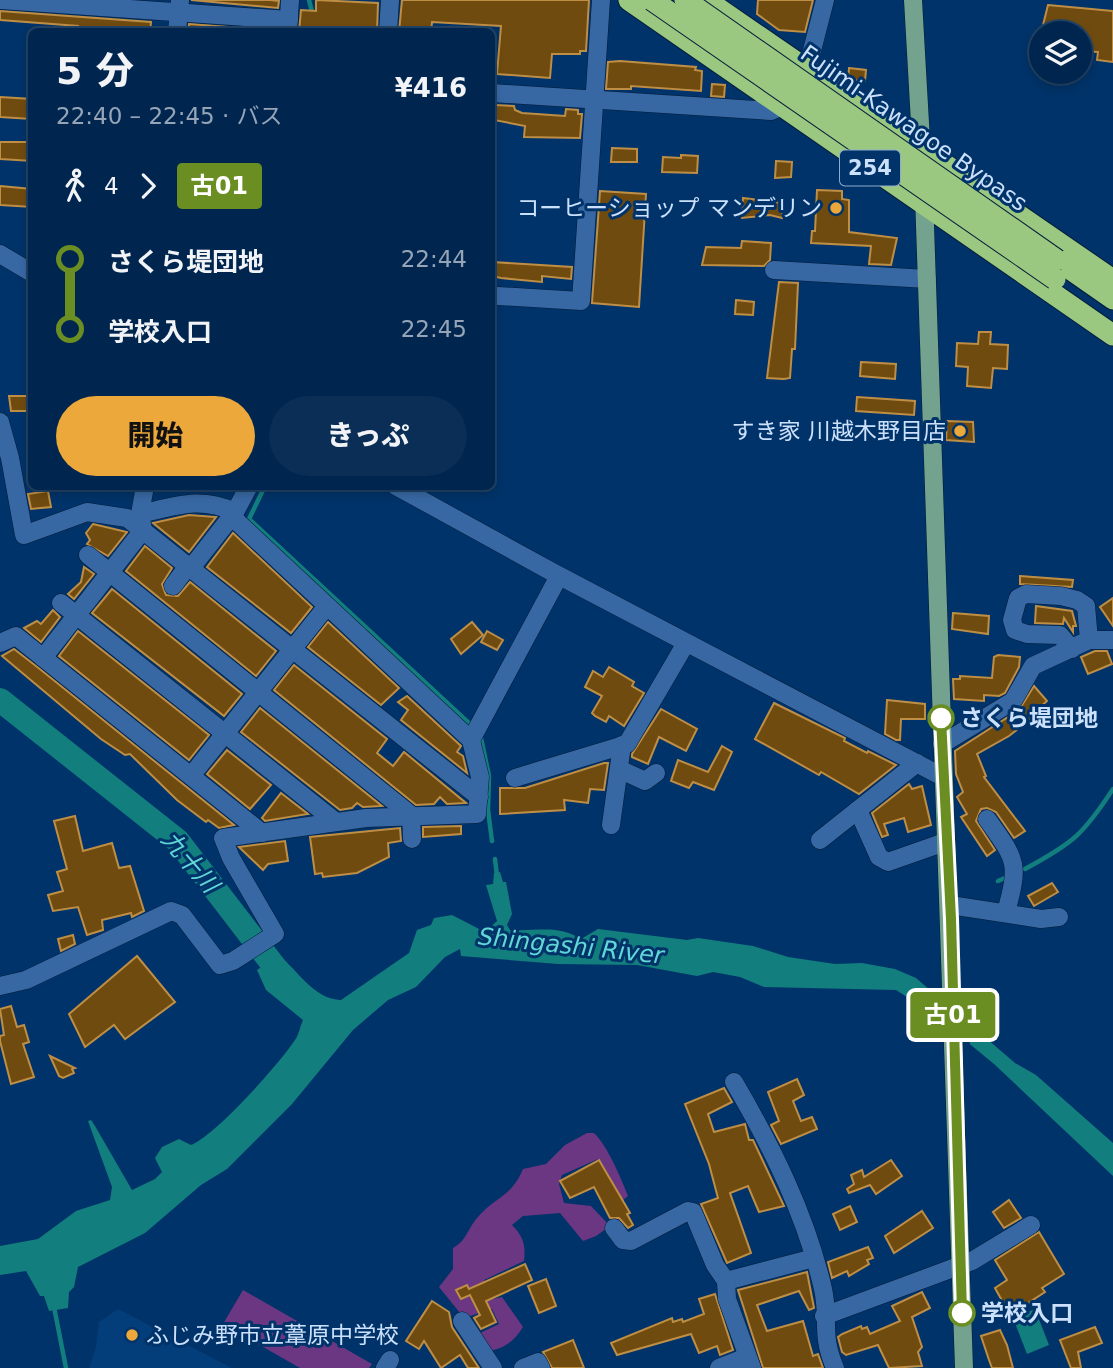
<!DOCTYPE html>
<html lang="ja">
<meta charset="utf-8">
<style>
:root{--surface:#00264f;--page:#0a2e56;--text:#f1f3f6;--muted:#95a5b7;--line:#224366;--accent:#eda83b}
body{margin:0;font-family:"DejaVu Sans","Noto Sans JP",sans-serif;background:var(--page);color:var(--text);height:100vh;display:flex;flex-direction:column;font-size:26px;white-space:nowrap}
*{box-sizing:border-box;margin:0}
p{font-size:23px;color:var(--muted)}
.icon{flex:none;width:38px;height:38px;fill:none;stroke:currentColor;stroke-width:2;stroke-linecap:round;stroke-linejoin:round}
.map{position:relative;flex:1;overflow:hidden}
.details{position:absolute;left:28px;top:28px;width:467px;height:462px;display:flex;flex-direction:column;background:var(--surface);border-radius:10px;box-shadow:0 4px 10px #0003,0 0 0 2px var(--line)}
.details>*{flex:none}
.badge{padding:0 14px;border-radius:5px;font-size:24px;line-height:46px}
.controls{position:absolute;left:1029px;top:21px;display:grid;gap:14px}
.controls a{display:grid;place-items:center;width:63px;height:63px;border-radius:50%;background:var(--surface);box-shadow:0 4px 10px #0003,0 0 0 2px var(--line);font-size:35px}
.map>.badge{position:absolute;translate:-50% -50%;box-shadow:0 0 0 4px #fff}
.legs{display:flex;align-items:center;gap:10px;height:77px;padding:0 28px;font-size:23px}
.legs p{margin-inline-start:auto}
.summary{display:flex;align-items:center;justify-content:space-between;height:119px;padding:0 28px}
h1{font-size:38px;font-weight:800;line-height:52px}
.button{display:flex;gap:14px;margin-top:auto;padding:14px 28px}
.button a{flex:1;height:80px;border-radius:42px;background:var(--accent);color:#111;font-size:28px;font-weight:800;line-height:80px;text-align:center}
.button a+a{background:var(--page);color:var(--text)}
ul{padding:0 28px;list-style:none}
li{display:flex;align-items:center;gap:24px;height:70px;font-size:26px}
li i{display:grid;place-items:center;width:10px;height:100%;margin:0 9px;background:currentColor}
li i::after{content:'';width:18px;height:18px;margin:-9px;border:5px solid;border-radius:50%;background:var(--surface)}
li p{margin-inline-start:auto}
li:first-child i{background:linear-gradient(#0000 50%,currentColor 0)}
li:last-child i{background:linear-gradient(currentColor 50%,#0000 0)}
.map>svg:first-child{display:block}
.built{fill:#043e7a}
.green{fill:#6b3782}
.water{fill:#127e7e}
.pier{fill:#003369}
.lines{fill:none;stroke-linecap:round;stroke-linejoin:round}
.stream{stroke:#127e7e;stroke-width:4.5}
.river{stroke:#127e7e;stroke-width:24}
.building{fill:#6f4b0f;stroke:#bf8e45;stroke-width:2}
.minor-casing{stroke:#041c39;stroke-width:19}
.major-casing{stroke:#041c39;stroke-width:19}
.highway-casing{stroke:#041c39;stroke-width:23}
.minor{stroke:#3868a3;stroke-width:18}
.major{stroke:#73a28e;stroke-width:18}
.highway{stroke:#9ac880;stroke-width:21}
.highway-bridge-casing{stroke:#041c39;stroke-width:23;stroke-linecap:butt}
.highway-bridge{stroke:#9ac880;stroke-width:21}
.line-1-casing{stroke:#fff;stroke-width:16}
.line-1{stroke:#6b8e23;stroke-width:10}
.poi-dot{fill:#eda83b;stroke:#003369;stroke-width:2.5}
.stop-1-dot{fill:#fff;stroke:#6b8e23;stroke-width:3.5}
.labels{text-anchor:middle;stroke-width:6;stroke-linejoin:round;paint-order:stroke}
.shield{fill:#003369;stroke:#8eaccf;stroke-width:2}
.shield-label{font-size:21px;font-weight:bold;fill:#cbe0fb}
.street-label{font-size:23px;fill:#cbe0fb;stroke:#003369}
.poi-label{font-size:23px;fill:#cbe0fb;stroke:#003369;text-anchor:end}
.stop-label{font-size:23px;font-weight:bold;fill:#cbe0fb;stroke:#003369;text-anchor:start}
.water-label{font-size:24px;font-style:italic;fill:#61d7d6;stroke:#003369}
</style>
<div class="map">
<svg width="1113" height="1368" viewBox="0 0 1113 1368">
<rect width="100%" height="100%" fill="#003369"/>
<polygon class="built" points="118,1309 232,1368 89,1368 96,1347 99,1322"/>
<g class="green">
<path d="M 587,1133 L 594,1133 C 607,1145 621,1178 628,1196 L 623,1200 C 612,1186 610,1172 598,1159 L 562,1175 L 559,1184 L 564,1203 L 591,1206 L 610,1226 L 596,1236 L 583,1241 L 560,1213 L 523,1216 L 512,1225 C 523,1236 526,1245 524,1261 L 484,1280 L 493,1299 L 502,1297 L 523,1327 C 513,1343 503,1349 484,1352 L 478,1334 L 499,1324 L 492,1309 L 464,1318 L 439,1287 L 453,1269 L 453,1248 C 467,1240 467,1230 477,1218 C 494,1197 511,1198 523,1169 L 546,1164 L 565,1145 Z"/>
<polygon points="243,1290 372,1364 369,1368 300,1368 223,1324"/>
</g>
<g class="water">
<path d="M 500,872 L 503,882 L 506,882 L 512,914 L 507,925 L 510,930 C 537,932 556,924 581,939 L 598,929 L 687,940 L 698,938 L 753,946 L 788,957 L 835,964 L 862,963 L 895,969 L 916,978 L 1015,1063 L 1036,1075 L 1113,1143 L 1113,1176 L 994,1064 L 932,1013 L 896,990 L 764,987 L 740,977 L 713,972 L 697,976 L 637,965 L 558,964 L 461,956 L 460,949 L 445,957 L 416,987 L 388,1000 L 353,1030 L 292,1104 L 227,1169 L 201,1185 L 145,1233 L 78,1267 L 74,1287 L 69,1292 L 68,1308 L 49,1311 L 44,1296 L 40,1296 L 26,1271 L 0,1275 L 0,1246 L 38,1239 L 76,1211 L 110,1200 L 112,1187 L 88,1121 L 91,1120 L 95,1126 L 132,1190 L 155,1179 L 162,1172 L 155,1158 L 162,1147 L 179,1139 L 191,1145 C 216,1135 279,1064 295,1040 C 299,1035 300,1026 303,1020 L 266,990 L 257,970 L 279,955 C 299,972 314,999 341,1000 L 409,953 L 417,930 L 431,925 L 434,918 L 452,915 L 485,932 L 497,921 L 486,885 L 493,884 L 494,873 Z"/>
<polygon points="1035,1309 1049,1345 1027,1354 1013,1318"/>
</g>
<polygon class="pier" points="935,989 969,1017 970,1049 936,1021"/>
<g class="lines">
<g class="stream">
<polyline points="309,0 313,16"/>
<polyline points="265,486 249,519 472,726"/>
<polyline points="481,738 489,776 488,810 492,841"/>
<polyline points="495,859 497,876"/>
<path d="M 1025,869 C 1073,843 1083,835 1113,789"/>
<polyline points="998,881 1005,878"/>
<polyline points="54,1307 66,1368"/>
</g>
<polyline class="river" points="0,700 178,841 291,988"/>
</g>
<g class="building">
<polygon points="191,0 270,0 279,1 278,8"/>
<polygon points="316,0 378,3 377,32 299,32 301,10 316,11"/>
<polygon points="402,0 589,0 586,51 580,51 580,54 552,54 550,78 497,74 501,26 432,22 431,32 399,32"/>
<polygon points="758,0 813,0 805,32 779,30 757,14"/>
<polygon points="1048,5 1113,11 1113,62 1097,60 1098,52 1080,51 1080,33 1041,33"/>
<polygon points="0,11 151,22 150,32 77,32 78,26 0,20"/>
<polygon points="189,24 268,30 268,32 188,32"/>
<polygon points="620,61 696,67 695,70 702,71 701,91 631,86 631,89 606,89 608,62"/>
<polygon points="849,68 866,70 865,81 848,80"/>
<polygon points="712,84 725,85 724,97 711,96"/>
<polygon points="0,97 32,99 31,119 0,117"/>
<polygon points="495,105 514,106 515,110 522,113 565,116 566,109 578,110 578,114 582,114 580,138 524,137 525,126 494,120"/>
<polygon points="0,142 32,142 32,161 0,159"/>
<polygon points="612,148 637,149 637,162 611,162"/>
<polygon points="681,155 698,156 697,173 662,172 663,157 681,158"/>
<polygon points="776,161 792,162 791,177 775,178"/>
<polygon points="0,186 32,189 32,207 0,205"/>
<polygon points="817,190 842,191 842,199 849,200 849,232 897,238 891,265 869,264 871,246 811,243 812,231 815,231"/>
<polygon points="600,191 646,194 639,307 592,303"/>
<polygon points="743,198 783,203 782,218 770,215 742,218"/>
<polygon points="742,241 771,243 770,260 764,266 702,265 706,247 741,248"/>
<polygon points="492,262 572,267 571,279 542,276 542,282 501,278 492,276"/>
<polygon points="779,282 798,283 795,349 792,349 790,378 784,379 767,378"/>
<polygon points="736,300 754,302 753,315 735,314"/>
<polygon points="979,332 991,332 990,344 1008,345 1007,369 993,368 991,388 967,386 968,367 956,366 957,343 978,344"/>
<polygon points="861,362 896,364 895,379 860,376"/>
<polygon points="9,396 30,396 30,411 11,411"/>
<polygon points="857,397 915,401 914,415 856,411"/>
<polygon points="947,421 973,422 974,442 946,440"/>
<polygon points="48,491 51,507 31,509 28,494"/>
<polygon points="189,515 216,517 189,552 153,523"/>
<polygon points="93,524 127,532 108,556 87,544 90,540 86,533"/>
<polygon points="233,533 312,607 291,633 207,567"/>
<polygon points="145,546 172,568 162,584 166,595 178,596 190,582 276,651 256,676 126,571"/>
<polygon points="84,567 94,574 74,599 68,594 81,582"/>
<polygon points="1020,576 1073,580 1072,587 1020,584"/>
<polygon points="112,589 242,694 224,716 92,613"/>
<polygon points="1113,598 1113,626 1100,607"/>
<polygon points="1036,606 1072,611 1076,626 1073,626 1073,632 1064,618 1063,624 1035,623"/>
<polygon points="53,610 60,617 41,642 24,628 37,621 41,624"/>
<polygon points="953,613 989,616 988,634 952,629"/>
<polygon points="328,622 399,688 381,705 308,647"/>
<polygon points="472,622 483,635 461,654 451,639"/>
<polygon points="78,631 209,735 189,760 59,656"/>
<polygon points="487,631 503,640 497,650 481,642"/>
<polygon points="14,649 36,666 234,825 219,828 208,820 206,822 177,800 130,754 125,755 101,739 2,656"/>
<polygon points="1095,651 1107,651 1112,664 1088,674 1081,657"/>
<polygon points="998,655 1020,657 1019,667 1005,693 999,696 984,695 984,701 954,699 953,679 960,679 960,676 992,678 994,657"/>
<polygon points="294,665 387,739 377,753 393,766 404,752 466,803 447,804 440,797 434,804 416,805 274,690"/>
<polygon points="609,667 634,682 632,686 644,693 624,726 609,716 606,722 595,716 592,713 602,696 585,687 593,671 603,677"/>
<polygon points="1034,686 1047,701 1036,711 1038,713 1009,736 977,754 986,776 984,777 1025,831 1014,838 996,812 987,808 981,809 976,821 995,850 987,856 961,817 967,814 957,797 963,792 956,774 955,751 1019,710"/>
<polygon points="407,696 461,746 457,752 463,756 467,773 401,720 408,710 398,702"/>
<polygon points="887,700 925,704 925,719 901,719 900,740 896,740 885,734"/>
<polygon points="774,703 845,738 844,741 867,753 868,751 896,765 859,794 821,772 819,775 755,739"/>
<polygon points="260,708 382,806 363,807 357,803 352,808 340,810 241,732"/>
<polygon points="661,709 697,729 686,751 659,737 648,764 632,757 632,754"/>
<polygon points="722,746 732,752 714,790 693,782 689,788 671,781 678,760 708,772"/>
<polygon points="227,750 271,785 250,809 207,774"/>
<polygon points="604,763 608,763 604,790 590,789 588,803 564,800 565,810 500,814 500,788 525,788"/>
<polygon points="909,784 912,789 922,786 931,825 908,832 904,818 884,824 888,835 882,837 872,813"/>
<polygon points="281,793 308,814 265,821 262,818"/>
<polygon points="75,816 83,851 112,843 119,868 130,866 144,911 132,917 131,913 102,920 103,930 87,935 78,907 53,911 48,895 63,891 57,872 67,869 54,821"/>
<polygon points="461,826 461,834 423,837 423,827"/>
<polygon points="400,828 401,841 388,843 389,857 357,873 323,877 322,873 315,874 310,837"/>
<polygon points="285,841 288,861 268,864 263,870 239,847"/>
<polygon points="1052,883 1058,892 1034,906 1028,896"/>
<polygon points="73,935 75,944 61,951 58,939"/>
<polygon points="137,956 175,1002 125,1039 114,1025 85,1047 69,1014"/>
<polygon points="11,1006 17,1027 24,1025 29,1042 23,1044 34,1077 11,1084 0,1041 0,1036 4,1035 0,1009"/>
<polygon points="50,1056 75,1068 72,1069 74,1073 63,1078 59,1076"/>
<polygon points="797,1079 804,1095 793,1101 801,1121 812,1117 817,1129 781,1144 771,1125 779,1121 768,1092"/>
<polygon points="724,1088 732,1102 708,1114 714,1132 745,1124 749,1140 753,1140 784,1206 759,1212 748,1186 730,1193 751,1253 727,1263 701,1204 718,1198 709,1164 685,1104"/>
<polygon points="599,1160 630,1213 627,1214 633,1225 628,1228 619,1218 610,1218 594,1187 570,1198 560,1181"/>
<polygon points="891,1160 902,1176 876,1194 870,1185 849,1193 847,1189 854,1184 851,1175 862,1170 864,1177"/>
<polygon points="1009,1200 1021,1218 1004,1228 993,1212"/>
<polygon points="850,1206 857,1222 840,1230 833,1214"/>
<polygon points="922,1211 933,1228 894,1253 885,1236"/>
<polygon points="1039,1232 1064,1274 1042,1288 1045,1292 1010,1315 995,1288 1007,1280 995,1260"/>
<polygon points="868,1247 873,1258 867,1260 869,1264 849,1276 847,1271 832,1278 828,1262"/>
<polygon points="525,1264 532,1280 486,1301 496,1322 481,1329 474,1318 480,1315 470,1295 461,1299 456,1290 467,1285 469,1289"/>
<polygon points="807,1272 814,1308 809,1310 799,1291 757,1305 767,1331 803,1321 813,1356 818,1354 823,1368 763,1368 738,1290"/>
<polygon points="546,1279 556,1306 539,1313 528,1286"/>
<polygon points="922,1292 930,1308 912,1317 922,1347 918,1352 922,1366 889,1368 878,1345 846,1355 842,1352 838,1337 842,1334 861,1326 862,1329 867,1327 870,1334 900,1321 892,1306"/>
<polygon points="715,1294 733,1350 720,1355 717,1346 699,1353 691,1334 617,1355 611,1343 672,1318 673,1322 682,1319 683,1322 704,1314 699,1299"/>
<polygon points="432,1301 449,1312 452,1327 479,1368 468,1368 460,1355 441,1368 424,1341 419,1349 406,1341"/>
<polygon points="1095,1327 1102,1343 1078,1352 1081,1368 1071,1368 1060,1340"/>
<polygon points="1000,1330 1007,1345 1013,1368 992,1368 989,1360 981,1336"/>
<polygon points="573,1340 584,1368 552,1368 543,1352"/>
</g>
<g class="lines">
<defs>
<g id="minor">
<polyline points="0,0 289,20"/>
<polyline points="288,31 290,0"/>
<polyline points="177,32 180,0"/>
<polyline points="388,32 390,0"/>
<polyline points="807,70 825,0"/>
<polyline points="492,93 771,111 782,106"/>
<polyline points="0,254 32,273"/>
<polyline points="774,270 927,279"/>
<polyline points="498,296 581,301 601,0"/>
<polyline points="0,422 10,458 24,535 87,512 127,518 479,797"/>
<polyline points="396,486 554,573 943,777"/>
<path d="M 140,514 C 176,506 200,496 235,512"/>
<polyline points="88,555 411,815 412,839"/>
<polyline points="191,568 235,512 249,486"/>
<polyline points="173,586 188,566"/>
<polyline points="61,603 336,822"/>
<polyline points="1089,640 1113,640"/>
<polyline points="0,643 16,636 262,833"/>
<polyline points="43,658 143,530 140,514 145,486"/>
<polyline points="471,740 559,576"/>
<polyline points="942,744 1013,701 1033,666 1089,640 1086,606 1077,600 1061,596 1026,594 1018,598 1012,620 1015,630 1027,634 1060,635 1072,649"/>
<polyline points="619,769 645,781 656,773"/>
<polyline points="191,776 327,606"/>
<polyline points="515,778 627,744 686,643"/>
<polyline points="858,810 879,857 888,862 945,842"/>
<path d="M 987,819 C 1016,860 1020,862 1006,912"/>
<polyline points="611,825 622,745"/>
<polyline points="820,840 917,763"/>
<polyline points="950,905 1041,919 1059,917"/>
<polyline points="0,986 26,980 171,911 182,915 220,965 233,961 275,934 231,858 223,838 366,818 477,814 480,777 471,740 231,516"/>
<path d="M 734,1082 C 772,1147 806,1215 823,1289 C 830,1320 820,1333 835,1368"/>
<polyline points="614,1228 623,1240 631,1241 688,1211 693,1212 715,1265 726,1281 814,1258"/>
<polyline points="726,1281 727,1299 752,1368"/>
<polyline points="824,1316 972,1261 1031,1225"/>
<polyline points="462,1321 493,1368"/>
<polyline points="385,1368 390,1360"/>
<polyline points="523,1368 538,1362 541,1368"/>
<polyline points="719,1368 747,1357"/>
</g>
<g id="major">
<polyline points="913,0 922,158"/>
<polyline points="924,196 964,1368"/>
</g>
<g id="highway">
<polyline points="629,0 1113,335"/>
<polyline points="706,0 1113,280"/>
<polyline points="1057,260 1113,299"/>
</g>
</defs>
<use href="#minor" class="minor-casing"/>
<use href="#major" class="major-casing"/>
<use href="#highway" class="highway-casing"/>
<use href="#minor" class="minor"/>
<use href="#major" class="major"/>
<use href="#highway" class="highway"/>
<defs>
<g id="highway-bridge">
<polyline points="652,0 1055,279"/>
<polyline points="685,0 1057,260"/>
</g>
</defs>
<use href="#highway-bridge" class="highway-bridge-casing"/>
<use href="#highway-bridge" class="highway-bridge"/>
</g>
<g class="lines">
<defs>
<polyline id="line-1" points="941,718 951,919 962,1313"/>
</defs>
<use href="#line-1" class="line-1-casing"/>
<use href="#line-1" class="line-1"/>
</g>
<g class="poi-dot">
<circle cx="836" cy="208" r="7"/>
<circle cx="960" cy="431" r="7"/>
<circle cx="132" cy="1335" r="7"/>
</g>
<g class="stop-1-dot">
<circle cx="941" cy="718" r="12"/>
<circle cx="962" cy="1313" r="12"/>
</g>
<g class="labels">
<rect class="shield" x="840" y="150.5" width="60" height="35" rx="5"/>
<g class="shield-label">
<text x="870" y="175">254</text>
</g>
<g class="street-label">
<text transform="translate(914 128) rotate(35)" y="8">Fujimi-Kawagoe Bypass</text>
</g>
<g class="poi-label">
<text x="822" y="216">コーヒーショップ マンデリン</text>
<text x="946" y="439">すき家 川越木野目店</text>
<text x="146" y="1343" text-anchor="start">ふじみ野市立葦原中学校</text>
</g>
<g class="stop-label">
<text x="960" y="726">さくら堤団地</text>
<text x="981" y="1321">学校入口</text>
</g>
<g class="water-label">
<text transform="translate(190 862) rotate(49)" y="8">九十川</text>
<text transform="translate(571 946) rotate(6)" y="8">Shingashi River</text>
</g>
</g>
</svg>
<div class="controls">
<a><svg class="icon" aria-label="layers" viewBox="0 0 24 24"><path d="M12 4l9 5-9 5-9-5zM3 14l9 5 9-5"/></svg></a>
</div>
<b class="badge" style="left:953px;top:1015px;background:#6b8e23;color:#fff">古01</b>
<section class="details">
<div class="summary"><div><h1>5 分</h1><p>22:40 – 22:45 · バス</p></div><b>¥416</b></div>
<div class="legs"><svg class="icon" aria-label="walk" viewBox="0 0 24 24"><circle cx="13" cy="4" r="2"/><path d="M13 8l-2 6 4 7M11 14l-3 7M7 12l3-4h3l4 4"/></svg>4<svg class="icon" aria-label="forward" viewBox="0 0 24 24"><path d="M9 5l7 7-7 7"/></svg><b class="badge" style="background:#6b8e23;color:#fff">古01</b></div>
<ul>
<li><i style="color:#6b8e23"></i><b>さくら堤団地</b><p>22:44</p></li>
<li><i style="color:#6b8e23"></i><b>学校入口</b><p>22:45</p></li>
</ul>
<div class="button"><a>開始</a><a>きっぷ</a></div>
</section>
</div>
